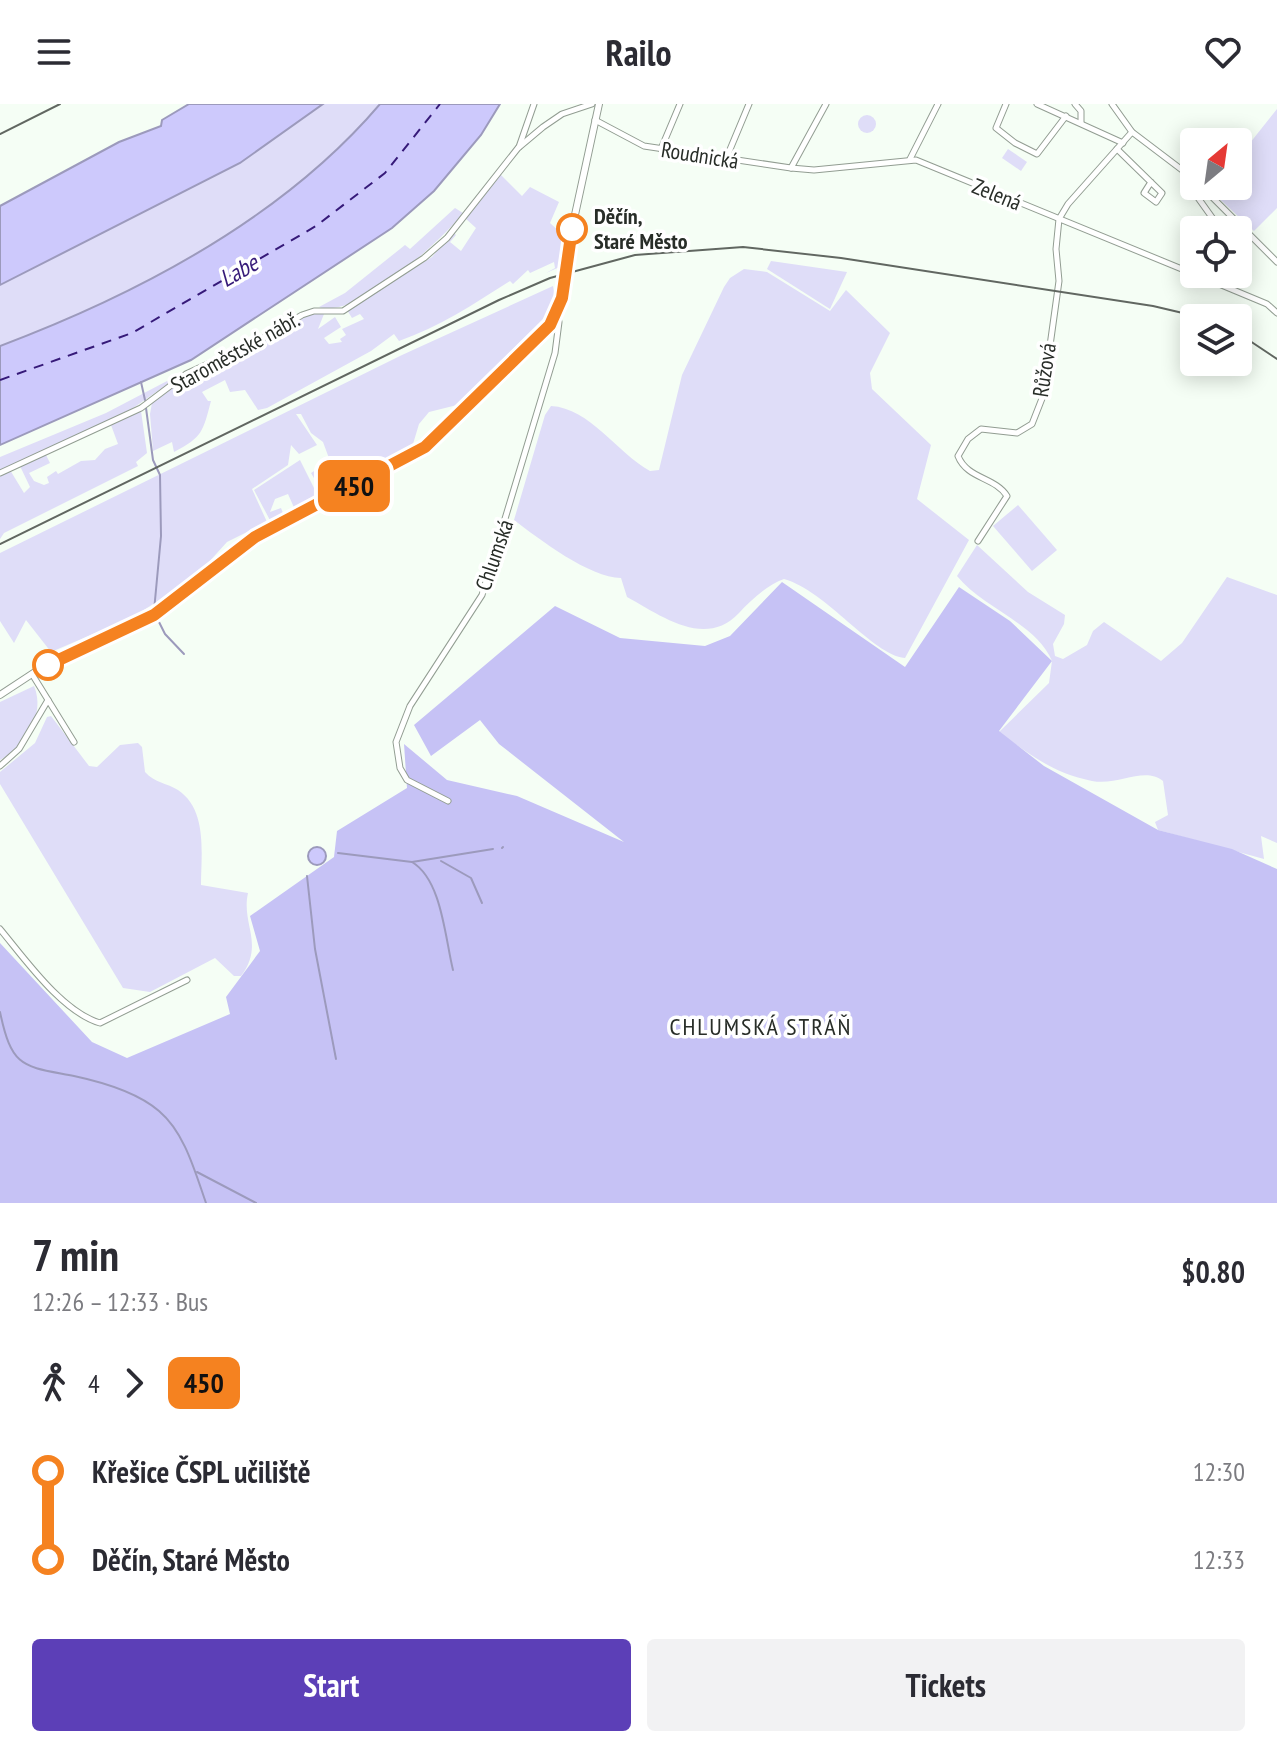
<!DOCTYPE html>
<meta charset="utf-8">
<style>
:root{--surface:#fff;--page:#f2f2f3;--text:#2b2b33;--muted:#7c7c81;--accent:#5c3fb7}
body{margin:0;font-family:"PT Sans Narrow",sans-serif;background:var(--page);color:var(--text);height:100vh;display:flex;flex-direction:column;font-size:30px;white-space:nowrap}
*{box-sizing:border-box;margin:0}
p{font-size:26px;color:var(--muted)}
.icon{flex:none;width:44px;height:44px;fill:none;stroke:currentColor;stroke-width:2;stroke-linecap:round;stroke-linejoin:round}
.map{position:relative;height:1099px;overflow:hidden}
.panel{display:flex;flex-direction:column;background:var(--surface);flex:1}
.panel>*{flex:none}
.badge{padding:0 16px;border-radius:12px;font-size:28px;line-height:52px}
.needle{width:52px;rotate:29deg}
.controls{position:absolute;left:1180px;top:24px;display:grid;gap:16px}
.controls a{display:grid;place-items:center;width:72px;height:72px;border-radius:8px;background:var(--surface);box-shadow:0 4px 20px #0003;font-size:40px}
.map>.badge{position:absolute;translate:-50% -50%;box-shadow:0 0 0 4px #fff}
.legs{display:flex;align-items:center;gap:12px;height:88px;padding:0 32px;font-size:26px}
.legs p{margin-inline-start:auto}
.overview{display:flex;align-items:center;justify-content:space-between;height:136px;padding:0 32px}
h1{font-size:44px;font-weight:800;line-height:60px}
.cta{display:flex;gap:16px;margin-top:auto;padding:16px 32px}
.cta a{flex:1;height:92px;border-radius:8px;background:var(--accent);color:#fff;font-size:32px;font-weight:800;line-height:92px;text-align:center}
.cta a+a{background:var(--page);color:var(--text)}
ul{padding:0 32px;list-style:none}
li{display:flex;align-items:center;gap:28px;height:88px;font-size:30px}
li i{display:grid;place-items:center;width:12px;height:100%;margin:0 10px;background:currentColor}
li i::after{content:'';width:20px;height:20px;margin:-10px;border:6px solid;border-radius:50%;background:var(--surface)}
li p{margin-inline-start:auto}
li:first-child i{background:linear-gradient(#0000 50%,currentColor 0)}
li:last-child i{background:linear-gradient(currentColor 50%,#0000 0)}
header{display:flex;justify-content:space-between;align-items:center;height:104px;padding:0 32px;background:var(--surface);font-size:36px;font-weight:800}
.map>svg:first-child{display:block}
.green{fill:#dfddf8}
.forest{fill:#c6c2f5}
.water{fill:#cdc9fc;stroke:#9c9abc;stroke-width:2}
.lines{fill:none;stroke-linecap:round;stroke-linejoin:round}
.stream{stroke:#9c9abc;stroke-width:2}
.ferry{stroke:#361a79;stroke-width:2;stroke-dasharray:10 8;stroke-linecap:butt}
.minor-casing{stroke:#929d92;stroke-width:7}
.secondary-casing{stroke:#929d92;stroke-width:8}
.minor{stroke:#fff;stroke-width:5}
.secondary{stroke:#fff;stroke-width:6}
.rail{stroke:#616761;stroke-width:2}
.line-1-casing{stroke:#fff;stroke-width:18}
.line-1{stroke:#f58220;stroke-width:12}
.stop-1-dot{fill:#fff;stroke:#f58220;stroke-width:4}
.labels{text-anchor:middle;stroke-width:7;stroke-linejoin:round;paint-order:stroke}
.street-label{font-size:22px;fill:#282d28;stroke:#fff}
.stop-label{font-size:22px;font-weight:bold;fill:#282d28;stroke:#fff;text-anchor:start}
.water-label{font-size:24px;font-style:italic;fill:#361a79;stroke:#fff}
.neighbourhood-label{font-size:24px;letter-spacing:2px;fill:#282d28;stroke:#fff}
</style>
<header><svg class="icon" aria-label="menu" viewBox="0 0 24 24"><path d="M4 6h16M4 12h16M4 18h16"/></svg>Railo<svg class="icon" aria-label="heart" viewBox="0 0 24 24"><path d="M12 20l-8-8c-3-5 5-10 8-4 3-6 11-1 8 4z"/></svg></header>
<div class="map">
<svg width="1277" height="1099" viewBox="0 0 1277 1099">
<rect width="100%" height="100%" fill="#f5fef5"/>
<g class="green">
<path d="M 323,0 L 380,0 C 283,114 139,190 0,242 L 0,181 L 240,59 Z"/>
<polygon points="1277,5 1277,104 1254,127 1211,87 1215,82 1238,82 1238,54"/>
<circle cx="867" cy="20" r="9"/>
<polygon points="1008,45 1027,58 1021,67 1002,54"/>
<path d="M 501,71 L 522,92 L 530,83 L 559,98 L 550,119 L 561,129 L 561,143 L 565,142 L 562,162 L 546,169 L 555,164 L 554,158 L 530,169 L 528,166 L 513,180 L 510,177 C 474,200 439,223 399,237 L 394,230 L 371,247 L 267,304 L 258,306 L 245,286 L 230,288 L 225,276 L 202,288 L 208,297 L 211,297 C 203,327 203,333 174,348 L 172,338 L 153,347 L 150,310 L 152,299 L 202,263 L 270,235 L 280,224 L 308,209 L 324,210 L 318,225 L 335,213 L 341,223 L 324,234 L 329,240 L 342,238 L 340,235 L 346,231 L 342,225 L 364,215 L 360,210 L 352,214 L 347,206 L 432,153 L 453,128 L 456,131 L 450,138 L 461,147 L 476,124 L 465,114 Z"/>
<path d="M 455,104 L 463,109 C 442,136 356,216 319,203 L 345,189 L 405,141 L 410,145 Z"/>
<polygon points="771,157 847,168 830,205 767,165"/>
<path d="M 744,165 L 767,168 L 830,207 L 846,186 L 890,229 L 870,269 L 872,285 L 931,341 L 917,395 L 969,436 L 905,554 C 872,551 827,487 784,475 C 767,481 751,496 739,509 C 705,545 662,512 627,493 L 621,474 C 590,474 539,435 514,416 L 545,311 L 551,302 C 590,304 617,349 650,367 L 659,366 L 682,271 L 724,183 L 730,174 Z"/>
<polygon points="553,182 555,195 546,212 457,301 429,308 419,320 413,340 403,348 325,393 311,369 330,357 323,338 311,329 301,310 296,310 317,341 299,350 291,341 288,361 252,385 267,418 227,438 208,459 178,484 133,513 51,548 26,516 14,539 0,517 0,449 402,251"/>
<polygon points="188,266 123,311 0,367 0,353 106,309"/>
<polygon points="141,307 147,349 136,358 138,362 4,429 0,435 0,371 10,366 24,389 30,383 20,362 46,351 50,359 29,369 34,377 44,381 49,379 47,373 56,367 58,370 81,357 95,356 105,345 118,340 111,321"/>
<polygon points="300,356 320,396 296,408 288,390 275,395 270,408 281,404 285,414 272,420 254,386"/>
<polygon points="1018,401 1057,446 1032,467 993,422"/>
<path d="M 977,441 L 1028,488 L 1065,511 L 1064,520 L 1053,540 L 1055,552 L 1063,555 L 1087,541 L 1093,527 L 1104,518 L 1161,557 L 1182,539 L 1227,473 L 1277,491 L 1277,739 L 1261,732 L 1264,755 L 1158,726 L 1155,718 L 1168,711 L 1163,677 C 1144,662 1119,682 1092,677 C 1053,669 1030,651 999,628 L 1049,579 L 1052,557 C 1037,520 983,504 957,472 Z"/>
<path d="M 34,582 C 46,610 25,642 0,656 L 0,598 Z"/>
<path d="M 51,612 L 89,662 L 97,663 L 120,641 L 138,639 L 142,643 L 145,668 C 155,679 167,679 178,686 C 208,706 201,751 201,781 L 248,789 C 241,820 265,840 241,872 L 234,872 L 215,854 L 150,888 L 123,884 L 0,680 L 0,668 L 35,639 L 47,613 Z"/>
</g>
<polygon class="forest" points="782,478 905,563 959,483 1010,517 1052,557 999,627 1044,662 1158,726 1232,745 1277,765 1277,1099 0,1099 0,839 92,938 127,954 230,910 226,893 260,847 250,812 334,753 337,727 407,684 404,640 447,676 517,692 624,738 499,640 480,616 431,652 414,621 555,502 620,534 705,542 730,532"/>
<g class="water">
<polygon points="189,0 323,0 240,59 0,181 0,102 119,38 161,22 162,16"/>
<path d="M 380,0 L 500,0 L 481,31 L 434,87 L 392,124 L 191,256 L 0,341 L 0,242 C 138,190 283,114 380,0 Z"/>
<circle cx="317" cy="752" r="9"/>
</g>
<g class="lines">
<g class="stream">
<polyline points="141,278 145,296"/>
<polyline points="146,304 153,356 160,371 161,432 154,507"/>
<polyline points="156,512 165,530 184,550"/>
<polyline points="502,744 503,743"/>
<polyline points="338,749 412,758 493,745"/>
<polyline points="441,757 471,774 482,799"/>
<path d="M 412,758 C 442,776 445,834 453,866"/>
<polyline points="307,772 315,845 336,955"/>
<path d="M 0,908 C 12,965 23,962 74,972 C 102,978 137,988 159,1007 C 185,1029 195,1068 206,1099"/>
<polyline points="197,1068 256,1099"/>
</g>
<polyline class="ferry" points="0,276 132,229 316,122 385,69 440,0"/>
<defs>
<g id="minor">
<polyline points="1006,0 996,24 1015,39 1037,50 1066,12"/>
<polyline points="1037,0 1123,39"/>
<polyline points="1075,0 1081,7 1081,19"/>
<polyline points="1112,0 1132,28 1194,75"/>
<polyline points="595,16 644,42 791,64 814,66 916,56 1194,170"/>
<polyline points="519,43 534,0"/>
<polyline points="661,45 680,0"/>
<polyline points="1117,45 1162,89 1156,98 1144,89 1151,78"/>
<polyline points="726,55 749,0"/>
<polyline points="910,55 938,0"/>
<polyline points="791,64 826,0"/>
<polyline points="1186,68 1186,77 1221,126"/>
<polyline points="1201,82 1277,158"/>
<polyline points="1195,170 1267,200 1277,209"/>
<polyline points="0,369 141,304 186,270 258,237 302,211 314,207 343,207 424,154 447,134 518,44 543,23 562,10 592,0"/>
<path d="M 978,437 L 1007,392 C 995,373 967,375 958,352 L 968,335 L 981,325 L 1017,329 L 1032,320 L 1043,292 L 1059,177 L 1056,145 L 1059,115 L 1068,100 L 1132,28"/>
<polyline points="32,570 74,638"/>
<polyline points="0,662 19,645 48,596"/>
<polyline points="448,697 407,676 400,664 396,638 410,602 482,491 555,249 559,218 557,209"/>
<path d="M 0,825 C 25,855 62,908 100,919 L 187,876"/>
</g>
<polyline id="secondary" points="0,591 38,566 154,511 255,433 425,343 508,260 542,232 562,194 573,120 599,0"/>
</defs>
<use href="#minor" class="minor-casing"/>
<use href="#secondary" class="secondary-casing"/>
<use href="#minor" class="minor"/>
<use href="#secondary" class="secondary"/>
<g class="rail">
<polyline points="0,30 60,0"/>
<polyline points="1238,229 1277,255"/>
<polyline points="0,440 499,196 550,174 635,151 743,143 841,154 1153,202 1204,214"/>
</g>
</g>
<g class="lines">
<defs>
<polyline id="line-1" points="48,561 154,511 255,433 425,343 550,221 562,194 572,125"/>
</defs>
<use href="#line-1" class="line-1-casing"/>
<use href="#line-1" class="line-1"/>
</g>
<g class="stop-1-dot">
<circle cx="572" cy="125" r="14"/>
<circle cx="48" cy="561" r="14"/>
</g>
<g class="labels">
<g class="street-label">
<text transform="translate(700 51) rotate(9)" y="8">Roudnická</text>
<text transform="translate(997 90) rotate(22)" y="8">Zelená</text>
<text transform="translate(235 248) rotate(-29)" y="8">Staroměstské nábř.</text>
<text transform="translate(1044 266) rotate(-81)" y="8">Růžová</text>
<text transform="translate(494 451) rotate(-71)" y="8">Chlumská</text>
</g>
<g class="stop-label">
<text x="594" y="120">Děčín,<tspan x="594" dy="25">Staré Město</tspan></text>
</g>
<g class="water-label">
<text transform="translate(239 167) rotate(-30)" y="8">Labe</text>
</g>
<g class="neighbourhood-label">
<text x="761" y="931">CHLUMSKÁ STRÁŇ</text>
</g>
</g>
</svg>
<div class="controls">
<a><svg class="needle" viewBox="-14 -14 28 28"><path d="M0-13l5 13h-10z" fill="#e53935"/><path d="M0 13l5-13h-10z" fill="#7c7c81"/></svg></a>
<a><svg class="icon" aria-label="locate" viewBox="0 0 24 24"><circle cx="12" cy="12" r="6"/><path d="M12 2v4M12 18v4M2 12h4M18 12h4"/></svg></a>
<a><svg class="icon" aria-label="layers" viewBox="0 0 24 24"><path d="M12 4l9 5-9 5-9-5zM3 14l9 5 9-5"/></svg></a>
</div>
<b class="badge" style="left:354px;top:382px;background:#f58220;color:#111">450</b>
</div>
<section class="panel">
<div class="overview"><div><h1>7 min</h1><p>12:26 – 12:33 · Bus</p></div><b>$0.80</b></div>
<div class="legs"><svg class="icon" aria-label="walk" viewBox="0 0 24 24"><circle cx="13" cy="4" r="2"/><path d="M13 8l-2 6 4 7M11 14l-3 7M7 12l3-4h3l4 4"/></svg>4<svg class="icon" aria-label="forward" viewBox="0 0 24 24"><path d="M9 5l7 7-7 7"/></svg><b class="badge" style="background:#f58220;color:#111">450</b></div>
<ul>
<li><i style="color:#f58220"></i><b>Křešice ČSPL učiliště</b><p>12:30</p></li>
<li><i style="color:#f58220"></i><b>Děčín, Staré Město</b><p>12:33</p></li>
</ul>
<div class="cta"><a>Start</a><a>Tickets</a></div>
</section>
